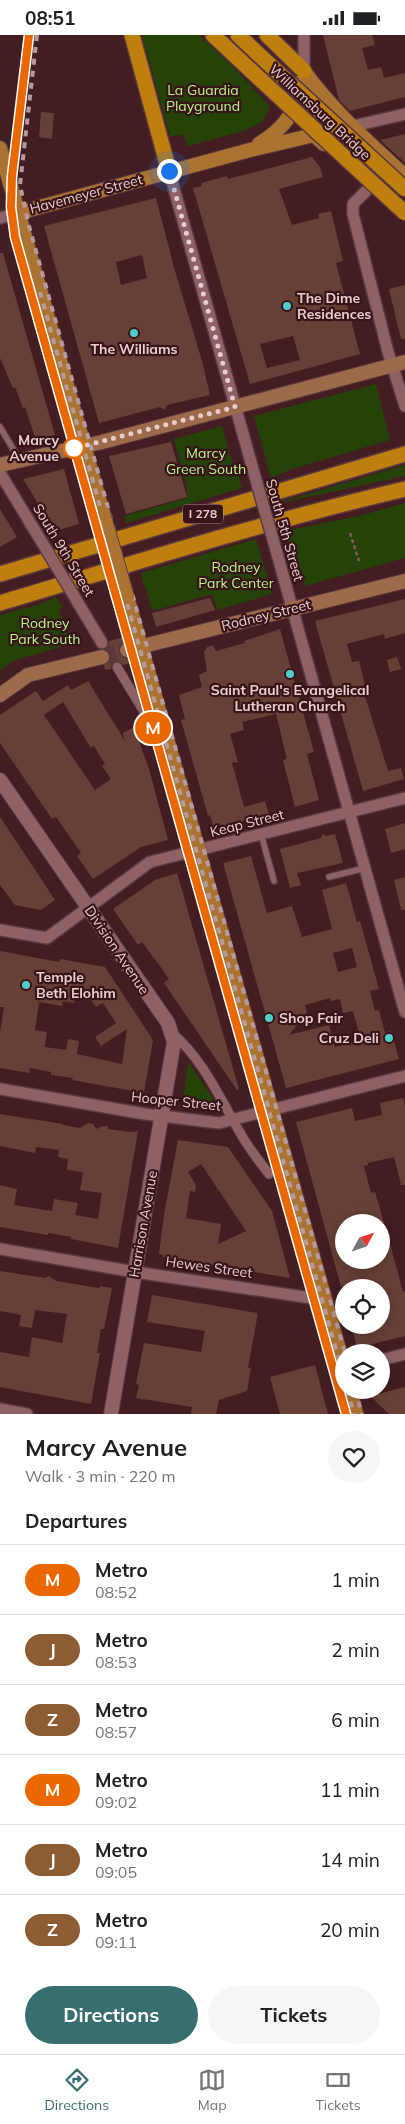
<!DOCTYPE html>
<meta charset="utf-8">
<style>
:root{--surface:#fff;--page:#f6f6f6;--text:#202124;--muted:#757577;--line:#e0e0e0;--accent:#376e6f}
body{margin:0;font-family:Mulish,sans-serif;background:var(--page);color:var(--text);height:100vh;display:flex;flex-direction:column;font-size:19px;white-space:nowrap}
*{box-sizing:border-box;margin:0}
p{font-size:16px;color:var(--muted)}
.icon{flex:none;width:28px;height:28px;fill:none;stroke:currentColor;stroke-width:2;stroke-linecap:round;stroke-linejoin:round}
.map{position:relative;height:1379px;overflow:hidden}
.details{display:flex;flex-direction:column;background:var(--surface);flex:1}
.details>*{flex:none}
.badge{padding:0 10px;border-radius:16px;font-size:18px;line-height:32px}
.needle{width:32px;rotate:50deg}
.tools{position:absolute;left:335px;top:1179px;display:grid;gap:10px}
.tools a{display:grid;place-items:center;width:55px;height:55px;border-radius:50%;background:var(--surface);box-shadow:0 2px 12px #0003;font-size:25px}
.you{position:absolute;width:25px;height:25px;margin:-12px;border:4px solid #fff;border-radius:50%;background:#1a73e8;box-shadow:0 0 0 8px #1a73e833}
.map>.badge{position:absolute;translate:-50% -50%;box-shadow:0 0 0 2px #fff}
h2{padding:0 25px;font-size:19px;line-height:45px}
.round{display:grid;place-items:center;flex:none;width:52px;height:52px;border-radius:26px;background:var(--page)}
.overview{display:flex;align-items:center;justify-content:space-between;height:85px;padding:0 25px}
h1{font-size:24px;font-weight:700;line-height:38px}
.action{display:flex;gap:10px;margin-top:auto;padding:10px 25px}
.action a{flex:1;height:58px;border-radius:30px;background:var(--accent);color:#fff;font-size:20px;font-weight:700;line-height:58px;text-align:center}
.action a+a{background:var(--page);color:var(--text)}
ul{padding:0;list-style:none}
li{display:flex;align-items:center;gap:15px;height:70px;padding:0 25px;border-top:1px solid var(--line)}
li div{flex:1}
li b{display:block;font-size:19px}
li em{font-style:normal}
li .badge{min-width:55px;font-weight:700;text-align:center}
.status{display:flex;justify-content:space-between;align-items:center;height:35px;padding:0 25px;background:var(--surface);direction:ltr}
.status svg{height:14px;fill:currentColor}
.tabs{display:flex;justify-content:space-around;align-items:center;height:70px;border-top:1px solid var(--line);background:var(--surface);font-size:14px;color:var(--muted)}
.tabs a{display:grid;justify-items:center;gap:2px}
.tabs .selected{color:var(--accent)}
.map>svg:first-child{display:block}
.green{fill:#254308}
.building{fill:#673f36;fill-rule:evenodd}
.lines{fill:none;stroke-linecap:round;stroke-linejoin:round}
.pedestrian-tunnel{stroke:#5c373c;stroke-width:9;stroke-dasharray:9 4.5;stroke-linecap:butt}
.minor-tunnel{stroke:#5c373c;stroke-width:11;stroke-dasharray:11 5.5;stroke-linecap:butt}
.secondary-tunnel{stroke:#5c373c;stroke-width:14;stroke-dasharray:14 7;stroke-linecap:butt}
.service-casing{stroke:#5a393e;stroke-width:8}
.pedestrian-casing{stroke:#5a393e;stroke-width:11}
.minor-casing{stroke:#5a393e;stroke-width:14}
.tertiary-casing{stroke:#5a393e;stroke-width:16}
.secondary-casing{stroke:#5a393e;stroke-width:16}
.primary-casing{stroke:#5a393e;stroke-width:16}
.motorway-casing{stroke:#5a393e;stroke-width:18}
.path{stroke:#7f5d61;stroke-width:2.5;stroke-dasharray:4 2.5;stroke-linecap:butt}
.service{stroke:#8e6165;stroke-width:5.5}
.pedestrian{stroke:#8e6165;stroke-width:9}
.minor{stroke:#8e6165;stroke-width:11}
.tertiary{stroke:#8e6165;stroke-width:14}
.secondary{stroke:#9d6a4b;stroke-width:14}
.primary{stroke:#ab7331;stroke-width:14}
.motorway{stroke:#bf7f0e;stroke-width:15}
.rail{stroke:#b89a9d;stroke-width:4;stroke-dasharray:6 6;stroke-linecap:butt}
.minor-bridge-casing{stroke:#5a393e;stroke-width:14;stroke-linecap:butt}
.primary-bridge-casing{stroke:#5a393e;stroke-width:16;stroke-linecap:butt}
.motorway-bridge-casing{stroke:#5a393e;stroke-width:18;stroke-linecap:butt}
.minor-bridge{stroke:#8e6165;stroke-width:11}
.primary-bridge{stroke:#ab7331;stroke-width:14}
.motorway-bridge{stroke:#bf7f0e;stroke-width:15}
.line-casing{stroke:#fff;stroke-width:11}
.line{stroke:#eb6800;stroke-width:8}
.walk{stroke:#e8cdcf;stroke-width:5;stroke-dasharray:0 9}
.poi-dot{fill:#53cdcb;stroke:#381318;stroke-width:2}
.stop-dot{fill:#fff;stroke:#eb6800;stroke-width:2.5}
.labels{text-anchor:middle;stroke-width:4.5;stroke-linejoin:round;paint-order:stroke}
.shield{fill:#381318;stroke:#b39598;stroke-width:1}
.shield-label{font-size:12px;font-weight:bold;fill:#e8cdcf}
.park-label{font-size:14px;fill:#b8f68d;stroke:#381318}
.street-label{font-size:14px;fill:#e8cdcf;stroke:#381318}
.poi-label{font-size:14px;font-weight:bold;fill:#e8cdcf;stroke:#381318;text-anchor:start}
.stop-label{font-size:14px;font-weight:bold;fill:#e8cdcf;stroke:#381318;text-anchor:end}
</style>
<div class="status"><b>08:51</b><svg viewBox="0 0 49 12"><path d="M0 12V9h3v3zM5 12V6h3v6zM10 12V3h3v9zM15 12V0h3v12zM26 1h20v11H26zM47 4h2v5h-2z"/></svg></div>
<div class="map">
<svg width="405" height="1379" viewBox="0 0 405 1379">
<rect width="100%" height="100%" fill="#431d22"/>
<g class="green">
<polygon points="142,0 199,0 234,33 270,71 263,86 247,95 188,111 183,100 170,101"/>
<polygon points="376,349 390,405 292,434 271,443 254,381"/>
<polygon points="222,391 235,438 238,438 242,453 126,488 124,481 187,463 187,452 174,404"/>
<polygon points="405,430 405,441 267,471"/>
<polygon points="405,468 405,523 305,551 292,508 289,508 285,496 359,481"/>
<polygon points="256,504 272,559 217,575 212,559 152,576 144,548 143,549 141,538"/>
<polygon points="56,562 63,573 59,574 70,609 13,626 0,636 0,580 37,570"/>
<polygon points="188,1026 216,1068 211,1072 183,1065"/>
</g>
<g class="building">
<polygon points="323,0 372,0 375,10 362,13 368,35 381,32 384,43 405,38 405,62 350,76 339,65"/>
<polygon points="41,77 54,78 52,104 39,102"/>
<polygon points="405,99 405,128 380,105"/>
<path d="M 312,122 L 320,132 L 323,142 L 279,154 L 292,190 L 319,183 L 318,179 L 331,176 L 343,226 L 336,228 L 360,319 L 250,349 L 193,153 L 202,151 L 201,148 L 227,141 L 228,144 ZM 293,301 L 300,325 L 267,333 L 260,309 Z"/>
<path d="M 156,163 L 175,236 L 202,326 L 210,360 L 167,370 L 164,375 L 160,372 L 99,388 L 44,191 ZM 142,220 L 147,243 L 121,250 L 116,227 Z"/>
<polygon points="0,218 3,218 55,400 36,405 25,372 23,373 15,352 13,353 0,323"/>
<polygon points="405,250 405,304 401,304 389,254"/>
<polygon points="171,407 187,462 126,479 109,421"/>
<polygon points="64,434 79,489 55,496 23,444"/>
<polygon points="0,474 17,502 0,512"/>
<polygon points="210,563 215,575 156,592 152,578"/>
<polygon points="405,564 405,598 385,604 384,599 347,609 352,627 359,626 365,650 362,651 388,736 401,733 404,744 363,756 315,586"/>
<polygon points="280,594 314,717 307,719 319,765 295,772 283,725 287,724 276,679 242,687 244,695 230,699 238,727 232,728 244,772 265,766 269,779 214,794 210,780 208,781 181,685 185,684 179,660 202,652 199,640 207,636 204,617 207,612 213,610 216,616 245,608 244,606"/>
<polygon points="123,602 124,607 119,612 119,618 124,623 129,623 131,628 123,630 116,626 112,629 111,634 105,635 104,630 110,624 110,619 106,614 109,606"/>
<polygon points="397,622 401,634 390,637 387,625"/>
<path d="M 88,646 L 125,706 L 123,698 L 134,692 L 149,734 L 168,805 L 141,812 L 93,844 L 77,821 L 81,818 L 56,782 L 52,784 L 0,708 L 0,680 L 36,656 L 43,666 L 68,650 L 71,655 ZM 63,667 L 91,713 L 94,711 L 105,729 L 102,731 L 111,744 L 95,755 L 44,680 Z"/>
<polygon points="0,782 55,865 41,875 15,870 0,850"/>
<polygon points="405,788 405,814 391,818 385,794"/>
<polygon points="323,799 326,801 335,799 343,828 297,838 301,850 290,853 280,814 321,803"/>
<path d="M 251,821 L 267,878 L 292,871 L 302,902 L 332,894 L 322,855 L 346,848 L 357,887 L 360,886 L 379,954 L 370,956 L 375,976 L 379,975 L 385,998 L 391,996 L 399,1024 L 286,1053 L 223,828 ZM 352,913 L 357,932 L 338,937 L 333,918 ZM 330,963 L 331,966 L 340,964 L 343,978 L 353,976 L 361,1005 L 335,1012 L 329,990 L 289,1000 L 307,978 L 305,970 Z"/>
<polygon points="177,838 239,1054 237,1055 164,948 169,944 160,931 142,907 138,910 113,874 155,845"/>
<polygon points="405,842 405,875 401,875 394,845"/>
<path d="M 0,916 L 59,927 L 60,924 L 105,932 L 153,1005 L 144,1058 L 72,1045 L 73,1043 L 51,1040 L 51,1037 L 30,1033 L 29,1038 L 0,1033 L 0,997 L 4,972 L 0,972 ZM 75,963 L 91,965 L 96,972 L 103,968 L 116,988 L 95,1002 L 101,1011 L 127,994 L 122,1029 L 77,1019 L 79,1006 L 68,1004 L 66,1015 L 45,1012 L 47,997 L 35,995 L 39,967 L 62,971 L 63,966 L 74,968 Z"/>
<polygon points="403,1063 405,1071 405,1150 401,1150 394,1122 368,1128 368,1130 364,1131 371,1158 375,1157 384,1188 344,1188 344,1225 381,1225 381,1191 385,1190 403,1257 405,1256 405,1301 357,1313 351,1290 381,1290 381,1252 341,1252 296,1087 352,1073 355,1086 382,1080 380,1068"/>
<polygon points="0,1079 63,1089 63,1090 80,1093 88,1088 93,1089 96,1094 103,1091 108,1091 108,1094 131,1097 138,1096 118,1213 71,1204 71,1202 60,1200 48,1198 48,1200 0,1192 0,1150 17,1154 14,1170 52,1176 54,1164 78,1168 75,1180 98,1184 102,1158 80,1155 83,1137 67,1135 68,1124 58,1122 59,1115 36,1112 35,1118 0,1111"/>
<path d="M 178,1105 L 228,1112 L 272,1176 L 290,1243 L 163,1222 L 163,1220 L 159,1219 L 164,1180 ZM 201,1129 L 246,1196 L 218,1209 L 221,1189 L 186,1183 L 190,1156 L 195,1157 L 196,1150 L 188,1137 Z"/>
<polygon points="0,1236 45,1243 49,1241 56,1246 99,1253 100,1251 112,1253 104,1294 101,1294 97,1318 100,1318 91,1369 0,1352 0,1317 29,1322 32,1302 62,1308 67,1279 35,1275 32,1293 19,1291 21,1280 0,1276"/>
<polygon points="152,1260 258,1278 248,1333 251,1333 247,1356 219,1365 216,1379 191,1379 192,1372 136,1363 139,1350 136,1349 144,1308 201,1317 205,1296 147,1287"/>
<polygon points="315,1330 328,1379 280,1379 270,1342"/>
<polygon points="405,1352 405,1379 389,1379 370,1361"/>
</g>
<g class="lines">
<polyline class="pedestrian-tunnel" points="110,620 117,632"/>
<polyline class="minor-tunnel" points="102,608 110,620"/>
<polyline class="secondary-tunnel" points="102,622 127,615"/>
<defs>
<g id="service">
<polyline points="0,392 19,424"/>
<polyline points="261,799 274,846"/>
<polyline points="329,842 365,833"/>
</g>
<g id="pedestrian">
<polyline points="117,632 146,680 164,702"/>
<path d="M 172,998 C 204,1025 221,1066 242,1101 C 250,1115 260,1127 269,1139"/>
</g>
<g id="minor">
<polyline points="304,0 304,36"/>
<polyline points="314,100 405,79"/>
<polyline points="169,136 254,438"/>
<polyline points="368,154 353,169 353,179 388,317 405,371"/>
<polyline points="0,183 18,178"/>
<polyline points="0,438 43,509"/>
<polyline points="276,515 405,977"/>
<polyline points="74,561 102,608"/>
<polyline points="0,895 47,903 150,827 405,763"/>
<polyline points="0,1054 145,1079 219,1088 405,1041"/>
<polyline points="0,1214 135,1237 325,1265"/>
<polyline points="381,1325 405,1319"/>
<polyline points="0,1374 27,1379"/>
</g>
<polyline id="tertiary" points="0,745 168,988 174,1007 111,1379"/>
<g id="secondary">
<polyline points="0,430 102,407 405,327"/>
<polyline points="127,615 405,546"/>
<polyline points="0,660 28,640 102,622"/>
</g>
<g id="primary">
<path d="M 304,36 C 333,76 369,108 405,141"/>
<path d="M 259,109 C 286,92 295,78 301,47"/>
<polyline points="0,113 103,478"/>
<polyline points="18,178 250,115 314,100 324,109"/>
<polyline points="127,562 344,1332"/>
<polyline points="350,1355 356,1379"/>
</g>
<g id="motorway">
<polyline points="132,0 169,136"/>
<polyline points="213,0 260,44"/>
<polyline points="238,0 271,31"/>
<polyline points="267,0 304,36"/>
<polyline points="0,539 405,419"/>
<path d="M 0,568 C 134,528 268,486 405,454"/>
</g>
</defs>
<use href="#service" class="service-casing"/>
<use href="#pedestrian" class="pedestrian-casing"/>
<use href="#minor" class="minor-casing"/>
<use href="#tertiary" class="tertiary-casing"/>
<use href="#secondary" class="secondary-casing"/>
<use href="#primary" class="primary-casing"/>
<use href="#motorway" class="motorway-casing"/>
<polyline class="path" points="350,498 359,526"/>
<use href="#service" class="service"/>
<use href="#pedestrian" class="pedestrian"/>
<use href="#minor" class="minor"/>
<use href="#tertiary" class="tertiary"/>
<use href="#secondary" class="secondary"/>
<use href="#primary" class="primary"/>
<use href="#motorway" class="motorway"/>
<g class="rail">
<polyline points="29,0 12,141 11,172 15,202 346,1379"/>
<polyline points="37,0 20,150 29,191 345,1318"/>
<polyline points="40,257 344,1343"/>
<polyline points="347,1355 354,1379"/>
<polyline points="355,1355 362,1379"/>
</g>
<defs>
<g id="minor-bridge">
<polyline points="254,438 276,515"/>
<polyline points="43,509 74,561"/>
</g>
<polyline id="primary-bridge" points="103,478 127,562"/>
<g id="motorway-bridge">
<polyline points="271,31 405,154"/>
<polyline points="260,44 405,178"/>
</g>
</defs>
<use href="#minor-bridge" class="minor-bridge-casing"/>
<use href="#primary-bridge" class="primary-bridge-casing"/>
<use href="#motorway-bridge" class="motorway-bridge-casing"/>
<use href="#minor-bridge" class="minor-bridge"/>
<use href="#primary-bridge" class="primary-bridge"/>
<use href="#motorway-bridge" class="motorway-bridge"/>
</g>
<g class="lines">
<defs>
<polyline id="line" points="29,0 12,141 11,172 15,202 346,1379"/>
</defs>
<use href="#line" class="line-casing"/>
<use href="#line" class="line"/>
<polyline class="walk" points="74,413 72,414 235,372 169,136"/>
</g>
<g class="poi-dot">
<circle cx="287" cy="271" r="5"/>
<circle cx="134" cy="298" r="5"/>
<circle cx="290" cy="639" r="5"/>
<circle cx="26" cy="950" r="5"/>
<circle cx="269" cy="983" r="5"/>
<circle cx="389" cy="1003" r="5"/>
</g>
<circle class="stop-dot" cx="74" cy="413" r="10"/>
<g class="labels">
<rect class="shield" x="183" y="469.5" width="40" height="19" rx="4"/>
<g class="shield-label">
<text x="203" y="483">I 278</text>
</g>
<g class="park-label">
<text x="203" y="60">La Guardia<tspan x="203" dy="16">Playground</tspan></text>
<text x="206" y="423">Marcy<tspan x="206" dy="16">Green South</tspan></text>
<text x="236" y="537">Rodney<tspan x="236" dy="16">Park Center</tspan></text>
<text x="45" y="593">Rodney<tspan x="45" dy="16">Park South</tspan></text>
</g>
<g class="street-label">
<text transform="translate(320 77) rotate(43)" y="5">Williamsburg Bridge</text>
<text transform="translate(86 159) rotate(-15)" y="5">Havemeyer Street</text>
<text transform="translate(285 495) rotate(74)" y="5">South 5th Street</text>
<text transform="translate(64 515) rotate(59)" y="5">South 9th Street</text>
<text transform="translate(266 580) rotate(-14)" y="5">Rodney Street</text>
<text transform="translate(247 788) rotate(-14)" y="5">Keap Street</text>
<text transform="translate(117 915) rotate(56)" y="5">Division Avenue</text>
<text transform="translate(176 1066) rotate(6)" y="5">Hooper Street</text>
<text transform="translate(143 1189) rotate(-80)" y="5">Harrison Avenue</text>
<text transform="translate(209 1232) rotate(8)" y="5">Hewes Street</text>
</g>
<g class="poi-label">
<text x="297" y="268">The Dime<tspan x="297" dy="16">Residences</tspan></text>
<text x="134" y="319" text-anchor="middle">The Williams</text>
<text x="290" y="660" text-anchor="middle">Saint Paul's Evangelical<tspan x="290" dy="16">Lutheran Church</tspan></text>
<text x="36" y="947">Temple<tspan x="36" dy="16">Beth Elohim</tspan></text>
<text x="279" y="988">Shop Fair</text>
<text x="379" y="1008" text-anchor="end">Cruz Deli</text>
</g>
<g class="stop-label">
<text x="59" y="410">Marcy<tspan x="59" dy="16">Avenue</tspan></text>
</g>
</g>
</svg>
<div class="tools">
<a><svg class="needle" viewBox="-14 -14 28 28"><path d="M0-13l5 13h-10z" fill="#e53935"/><path d="M0 13l5-13h-10z" fill="#757577"/></svg></a>
<a><svg class="icon" aria-label="locate" viewBox="0 0 24 24"><circle cx="12" cy="12" r="6"/><path d="M12 2v4M12 18v4M2 12h4M18 12h4"/></svg></a>
<a><svg class="icon" aria-label="layers" viewBox="0 0 24 24"><path d="M12 4l9 5-9 5-9-5zM3 14l9 5 9-5"/></svg></a>
</div>
<div class="you" style="left:169px;top:136px"></div>
<b class="badge" style="left:153px;top:693px;background:#eb6800;color:#fff">M</b>
</div>
<section class="details">
<div class="overview"><div><h1>Marcy Avenue</h1><p>Walk · 3 min · 220 m</p></div><a class="round"><svg class="icon" aria-label="heart" viewBox="0 0 24 24"><path d="M12 20l-8-8c-3-5 5-10 8-4 3-6 11-1 8 4z"/></svg></a></div>
<h2>Departures</h2>
<ul>
<li><span class="badge" style="background:#eb6800;color:#fff">M</span><div><b>Metro</b><p>08:52</p></div><em>1 min</em></li>
<li><span class="badge" style="background:#8e5c33;color:#fff">J</span><div><b>Metro</b><p>08:53</p></div><em>2 min</em></li>
<li><span class="badge" style="background:#8e5c33;color:#fff">Z</span><div><b>Metro</b><p>08:57</p></div><em>6 min</em></li>
<li><span class="badge" style="background:#eb6800;color:#fff">M</span><div><b>Metro</b><p>09:02</p></div><em>11 min</em></li>
<li><span class="badge" style="background:#8e5c33;color:#fff">J</span><div><b>Metro</b><p>09:05</p></div><em>14 min</em></li>
<li><span class="badge" style="background:#8e5c33;color:#fff">Z</span><div><b>Metro</b><p>09:11</p></div><em>20 min</em></li>
</ul>
<div class="action"><a>Directions</a><a>Tickets</a></div>
</section>
<nav class="tabs">
<a class="selected"><svg class="icon" aria-label="directions" viewBox="0 0 24 24"><path d="M12 3l9 9-9 9-9-9zM9 14v-3h6M13 9l2 2-2 2"/></svg>Directions</a>
<a><svg class="icon" aria-label="map" viewBox="0 0 24 24"><path d="M3 6l6-2 6 2 6-2v14l-6 2-6-2-6 2zM9 4v14M15 6v14"/></svg>Map</a>
<a><svg class="icon" aria-label="tickets" viewBox="0 0 24 24"><path d="M3 7h18v10H3zM15 7v10"/></svg>Tickets</a>
</nav>
